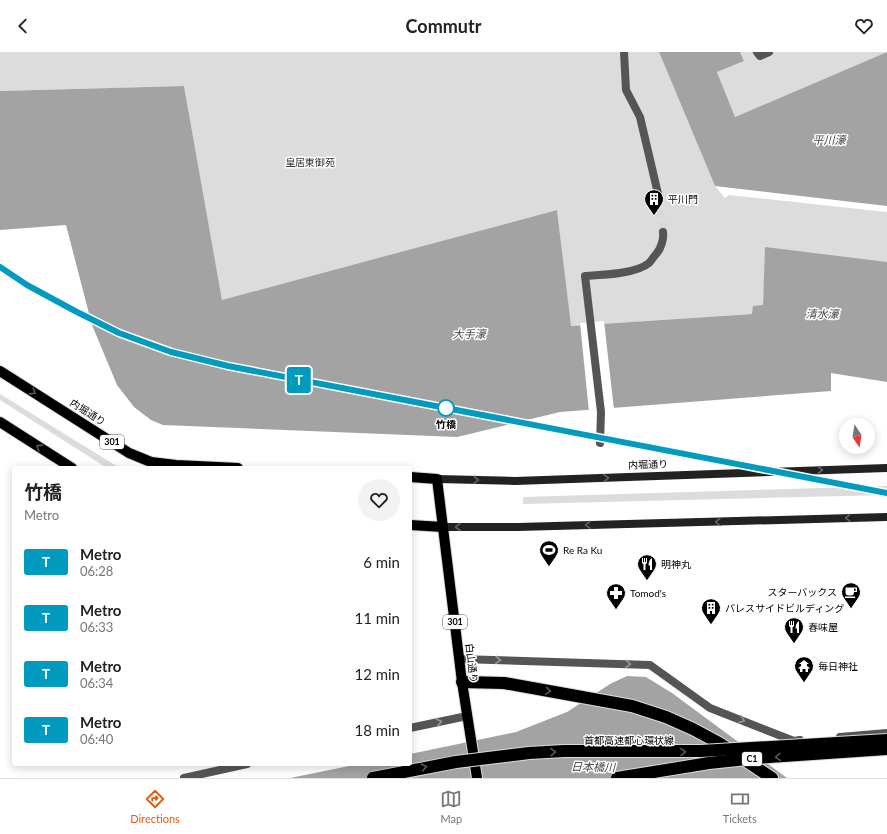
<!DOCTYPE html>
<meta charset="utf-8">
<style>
:root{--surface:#fff;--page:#f2f2f2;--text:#222;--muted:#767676;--line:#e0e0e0;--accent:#ea580c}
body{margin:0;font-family:Lato,"Noto Sans JP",sans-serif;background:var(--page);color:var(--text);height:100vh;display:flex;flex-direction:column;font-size:15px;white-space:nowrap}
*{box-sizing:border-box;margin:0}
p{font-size:13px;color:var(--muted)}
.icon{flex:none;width:22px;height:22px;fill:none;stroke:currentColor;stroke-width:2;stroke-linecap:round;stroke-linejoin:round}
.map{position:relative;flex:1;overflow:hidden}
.details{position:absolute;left:12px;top:414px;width:400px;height:300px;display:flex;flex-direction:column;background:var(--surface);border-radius:4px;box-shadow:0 2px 10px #0003}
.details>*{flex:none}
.badge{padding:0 8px;border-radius:3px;font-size:14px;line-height:26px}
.needle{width:26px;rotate:168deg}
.fabs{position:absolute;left:839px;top:366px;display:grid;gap:8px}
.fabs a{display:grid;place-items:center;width:36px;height:36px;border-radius:50%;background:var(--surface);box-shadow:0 2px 10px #0003;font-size:20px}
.map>.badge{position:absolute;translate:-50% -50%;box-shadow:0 0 0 2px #fff}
.round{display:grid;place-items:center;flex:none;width:42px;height:42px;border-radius:21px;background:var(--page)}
.summary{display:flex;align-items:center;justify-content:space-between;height:68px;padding:0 12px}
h1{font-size:19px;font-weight:700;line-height:30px}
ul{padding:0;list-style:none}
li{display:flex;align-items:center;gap:12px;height:56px;padding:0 12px}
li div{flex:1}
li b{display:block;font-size:15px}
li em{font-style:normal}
li .badge{min-width:44px;font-weight:700;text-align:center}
header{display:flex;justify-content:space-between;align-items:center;height:52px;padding:0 12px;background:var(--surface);font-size:18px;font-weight:700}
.menu{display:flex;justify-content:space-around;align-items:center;height:56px;border-top:1px solid var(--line);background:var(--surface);font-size:11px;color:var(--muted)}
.menu a{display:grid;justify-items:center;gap:2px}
.menu .active{color:var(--accent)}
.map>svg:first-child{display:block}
.green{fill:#dcdcdc}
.water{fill:#a3a3a3}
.pier{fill:#fff}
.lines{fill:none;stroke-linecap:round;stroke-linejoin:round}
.pedestrian-tunnel{stroke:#d9d9d9;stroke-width:8;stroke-dasharray:8 4;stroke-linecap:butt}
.primary-casing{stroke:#dbdbdb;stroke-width:12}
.motorway-casing{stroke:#dbdbdb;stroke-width:14}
.pedestrian{stroke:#555;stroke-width:8}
.minor{stroke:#555;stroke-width:8}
.secondary{stroke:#222;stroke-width:8}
.primary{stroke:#000;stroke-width:10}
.motorway{stroke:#000;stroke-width:12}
.motorway-bridge-casing{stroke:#dbdbdb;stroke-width:14;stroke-linecap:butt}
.motorway-bridge{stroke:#000;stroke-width:12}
.oneway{stroke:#595959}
.oneway2{stroke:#646464}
.oneway3{stroke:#999}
.line-casing{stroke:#fff;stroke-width:9}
.line{stroke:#009bbf;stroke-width:6}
.stop-dot{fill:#fff;stroke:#009bbf;stroke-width:2}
.labels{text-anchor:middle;stroke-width:3;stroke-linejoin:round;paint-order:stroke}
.shield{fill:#fff;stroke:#4c4c4c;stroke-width:1}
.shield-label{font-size:9px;font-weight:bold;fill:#000}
.park-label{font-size:10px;fill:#333;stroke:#fff}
.poi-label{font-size:10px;fill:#000;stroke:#fff;text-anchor:start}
.street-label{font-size:10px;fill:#000;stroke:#fff}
.stop-label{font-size:10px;font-weight:bold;fill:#000;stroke:#fff}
.water-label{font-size:11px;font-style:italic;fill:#444;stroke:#fff}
</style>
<header><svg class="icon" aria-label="back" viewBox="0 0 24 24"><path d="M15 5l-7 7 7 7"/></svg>Commutr<svg class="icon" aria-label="heart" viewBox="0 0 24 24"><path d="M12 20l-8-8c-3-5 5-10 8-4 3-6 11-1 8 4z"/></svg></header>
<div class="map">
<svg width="887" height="726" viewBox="0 0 887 726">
<rect width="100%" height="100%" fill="#fff"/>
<g class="green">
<polygon points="0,0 659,0 715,134 725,146 729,143 887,160 887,212 766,197 763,253 752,262 570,274 557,158 222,249 184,34 0,39"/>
<polygon points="740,0 887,0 735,65 717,20 744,9"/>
<polygon points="0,342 115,413 121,416 107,416 0,348"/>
<polygon points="887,434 887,443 523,452 523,445"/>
</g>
<g class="water">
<polygon points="659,0 740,0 744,9 717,20 735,65 887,0 887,154 715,134"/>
<polygon points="184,34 222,248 557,158 571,274 752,262 753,254 763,253 765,195 887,210 887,330 831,321 831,339 560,360 457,385 163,373 151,368 134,355 117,333 92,273 66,173 0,178 0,39"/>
<polygon points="627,624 646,625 672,641 787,726 290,726 359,712 410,712 410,702 516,680 567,660 610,632"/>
</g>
<polygon class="pier" points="604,269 614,358 589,360 580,271"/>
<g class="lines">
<polyline class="pedestrian-tunnel" points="659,146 663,180"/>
<defs>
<g id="primary">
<polyline points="0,319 129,401 151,410 176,413 238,416"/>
<polyline points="0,370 72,416"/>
<polyline points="410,425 437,427 462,630 477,726"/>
<polyline points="410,473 443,475"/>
</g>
<polyline id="motorway" points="462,630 504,631 632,654 666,665 693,677 719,691 772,726"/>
</defs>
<use href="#primary" class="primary-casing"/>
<use href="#motorway" class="motorway-casing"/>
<g class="pedestrian">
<polyline points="624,0 626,38 640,65 659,146"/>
<polyline points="757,0 760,4 769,0"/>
<path d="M 600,391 L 601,360 L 585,224 C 602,223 636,222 649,211 C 652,208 654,204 657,201 C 661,196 664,187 663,180"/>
</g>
<g class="minor">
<polyline points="459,607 650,613 710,656 794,689 800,688"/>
<polyline points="410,676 467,664"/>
<polyline points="840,685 887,681"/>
<polyline points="184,726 247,712"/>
</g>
<g class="secondary">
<polyline points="437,427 515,429 887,416"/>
<polyline points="443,475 518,475 887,465"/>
</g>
<use href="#primary" class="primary"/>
<use href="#motorway" class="motorway"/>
<defs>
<g id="motorway-bridge">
<polyline points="373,726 456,710 529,701 564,699 701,699 887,688"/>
<polyline points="617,726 709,711 756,706 887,697"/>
</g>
</defs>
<use href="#motorway-bridge" class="motorway-bridge-casing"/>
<use href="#motorway-bridge" class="motorway-bridge"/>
</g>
<defs><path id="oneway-chevron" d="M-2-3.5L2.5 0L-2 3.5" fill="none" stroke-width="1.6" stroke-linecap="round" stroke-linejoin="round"/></defs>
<g class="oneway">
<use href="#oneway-chevron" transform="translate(33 340) rotate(32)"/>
<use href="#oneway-chevron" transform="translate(39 395) rotate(-148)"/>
<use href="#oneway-chevron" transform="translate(548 639) rotate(9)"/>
<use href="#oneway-chevron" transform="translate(553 700) rotate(-2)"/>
<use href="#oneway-chevron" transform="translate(683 700) rotate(-1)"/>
<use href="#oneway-chevron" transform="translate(778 705) rotate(175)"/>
<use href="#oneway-chevron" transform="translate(424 715) rotate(-11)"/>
</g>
<g class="oneway2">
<use href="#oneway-chevron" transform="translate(820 418) rotate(-2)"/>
<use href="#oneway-chevron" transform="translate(606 426) rotate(-2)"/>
<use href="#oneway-chevron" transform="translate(476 428) rotate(2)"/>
<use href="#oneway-chevron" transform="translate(848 466) rotate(178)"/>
<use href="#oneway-chevron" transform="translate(718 470) rotate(178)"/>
<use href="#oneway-chevron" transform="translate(588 473) rotate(178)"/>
<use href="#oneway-chevron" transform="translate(458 475) rotate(180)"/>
</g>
<g class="oneway3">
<use href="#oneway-chevron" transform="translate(498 608) rotate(3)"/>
<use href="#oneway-chevron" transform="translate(628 612) rotate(2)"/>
<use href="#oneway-chevron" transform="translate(742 668) rotate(21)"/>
<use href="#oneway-chevron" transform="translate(439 670) rotate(-12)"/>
</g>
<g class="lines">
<defs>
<polyline id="line" points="0,215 27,233 75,259 119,281 171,300 228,314 887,441"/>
</defs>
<use href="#line" class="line-casing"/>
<use href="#line" class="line"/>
</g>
<defs>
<symbol id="building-pin" viewBox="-11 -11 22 30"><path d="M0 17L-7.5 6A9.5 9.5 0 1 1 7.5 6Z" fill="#000" stroke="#fff"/><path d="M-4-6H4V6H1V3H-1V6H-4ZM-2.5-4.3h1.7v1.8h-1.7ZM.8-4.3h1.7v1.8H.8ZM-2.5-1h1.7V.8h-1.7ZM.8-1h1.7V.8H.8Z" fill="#fff"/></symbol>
<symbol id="stadium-pin" viewBox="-11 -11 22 30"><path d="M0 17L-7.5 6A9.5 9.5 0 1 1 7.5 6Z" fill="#000" stroke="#fff"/><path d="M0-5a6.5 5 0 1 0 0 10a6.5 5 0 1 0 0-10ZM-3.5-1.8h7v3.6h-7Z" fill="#fff"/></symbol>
<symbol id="restaurant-pin" viewBox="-11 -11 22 30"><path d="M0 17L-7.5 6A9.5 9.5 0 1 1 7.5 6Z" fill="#000" stroke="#fff"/><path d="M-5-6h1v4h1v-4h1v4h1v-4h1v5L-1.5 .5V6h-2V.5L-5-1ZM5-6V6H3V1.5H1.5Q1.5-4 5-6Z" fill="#fff"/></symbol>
<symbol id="cafe-pin" viewBox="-11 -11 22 30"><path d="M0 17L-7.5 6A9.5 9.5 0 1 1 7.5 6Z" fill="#000" stroke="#fff"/><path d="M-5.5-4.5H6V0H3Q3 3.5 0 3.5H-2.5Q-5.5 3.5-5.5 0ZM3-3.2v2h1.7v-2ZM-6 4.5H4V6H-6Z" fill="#fff"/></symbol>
<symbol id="pharmacy-pin" viewBox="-11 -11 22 30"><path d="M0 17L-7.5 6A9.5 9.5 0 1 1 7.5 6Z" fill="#000" stroke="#fff"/><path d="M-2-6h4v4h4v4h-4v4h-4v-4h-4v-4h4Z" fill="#fff"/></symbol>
<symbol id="temple-pin" viewBox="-11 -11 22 30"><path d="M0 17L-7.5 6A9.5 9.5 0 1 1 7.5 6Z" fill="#000" stroke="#fff"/><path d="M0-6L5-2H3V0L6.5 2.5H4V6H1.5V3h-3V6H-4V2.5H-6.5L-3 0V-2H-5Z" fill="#fff"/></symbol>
</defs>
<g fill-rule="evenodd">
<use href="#building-pin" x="643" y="136" width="22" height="30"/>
<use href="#stadium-pin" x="538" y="487" width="22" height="30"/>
<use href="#restaurant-pin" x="636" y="501" width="22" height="30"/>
<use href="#cafe-pin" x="840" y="529" width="22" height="30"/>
<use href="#pharmacy-pin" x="605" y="530" width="22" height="30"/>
<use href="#building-pin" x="700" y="545" width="22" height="30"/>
<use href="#restaurant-pin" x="783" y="564" width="22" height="30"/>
<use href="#temple-pin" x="793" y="603" width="22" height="30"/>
</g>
<circle class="stop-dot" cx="446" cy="356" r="8"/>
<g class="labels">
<g class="shield">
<rect x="100" y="383" width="24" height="14" rx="3"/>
<rect x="443" y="563" width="24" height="14" rx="3"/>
<rect x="742" y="700" width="20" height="14" rx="3"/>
</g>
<g class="shield-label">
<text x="112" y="393">301</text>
<text x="455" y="573">301</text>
<text x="752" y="710">C1</text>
</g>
<g class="park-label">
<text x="310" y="114">皇居東御苑</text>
</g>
<g class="poi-label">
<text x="668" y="151">平川門</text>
<text x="563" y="502">Re Ra Ku</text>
<text x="661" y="516">明神丸</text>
<text x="837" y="544" text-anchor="end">スターバックス</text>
<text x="630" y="545">Tomod's</text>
<text x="725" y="560">パレスサイドビルディング</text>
<text x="808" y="579">春味屋</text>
<text x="818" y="618">毎日神社</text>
</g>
<g class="street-label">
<text transform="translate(88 360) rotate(32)" y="4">内堀通り</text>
<text transform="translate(648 412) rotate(-2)" y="4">内堀通り</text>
<text transform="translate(472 611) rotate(83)" y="4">白山通り</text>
<text x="629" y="692">首都高速都心環状線</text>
</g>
<g class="stop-label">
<text x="446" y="376">竹橋</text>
</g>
<g class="water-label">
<text x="829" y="92">平川濠</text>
<text x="822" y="266">清水濠</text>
<text x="469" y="286">大手濠</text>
<text transform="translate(593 715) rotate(1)" y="4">日本橋川</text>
</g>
</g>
</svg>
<div class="fabs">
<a><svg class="needle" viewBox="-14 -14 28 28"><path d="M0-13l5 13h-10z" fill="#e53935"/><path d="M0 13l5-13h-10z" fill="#767676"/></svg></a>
</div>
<b class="badge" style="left:299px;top:328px;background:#009bbf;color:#fff">T</b>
<section class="details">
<div class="summary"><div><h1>竹橋</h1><p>Metro</p></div><a class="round"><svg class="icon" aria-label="heart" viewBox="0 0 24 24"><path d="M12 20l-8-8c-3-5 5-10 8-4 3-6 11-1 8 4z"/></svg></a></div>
<ul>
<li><span class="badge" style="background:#009bbf;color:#fff">T</span><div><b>Metro</b><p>06:28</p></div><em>6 min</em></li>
<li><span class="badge" style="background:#009bbf;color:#fff">T</span><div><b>Metro</b><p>06:33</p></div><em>11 min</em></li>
<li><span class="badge" style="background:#009bbf;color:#fff">T</span><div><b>Metro</b><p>06:34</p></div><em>12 min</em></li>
<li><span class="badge" style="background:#009bbf;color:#fff">T</span><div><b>Metro</b><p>06:40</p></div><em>18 min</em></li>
</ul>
</section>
</div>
<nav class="menu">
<a class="active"><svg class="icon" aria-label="directions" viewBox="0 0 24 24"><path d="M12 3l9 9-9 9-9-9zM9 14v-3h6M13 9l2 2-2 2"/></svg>Directions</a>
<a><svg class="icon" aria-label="map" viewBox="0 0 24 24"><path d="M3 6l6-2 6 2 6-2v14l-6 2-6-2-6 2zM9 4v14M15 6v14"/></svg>Map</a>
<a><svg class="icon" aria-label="tickets" viewBox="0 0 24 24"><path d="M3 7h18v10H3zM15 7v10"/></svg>Tickets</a>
</nav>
